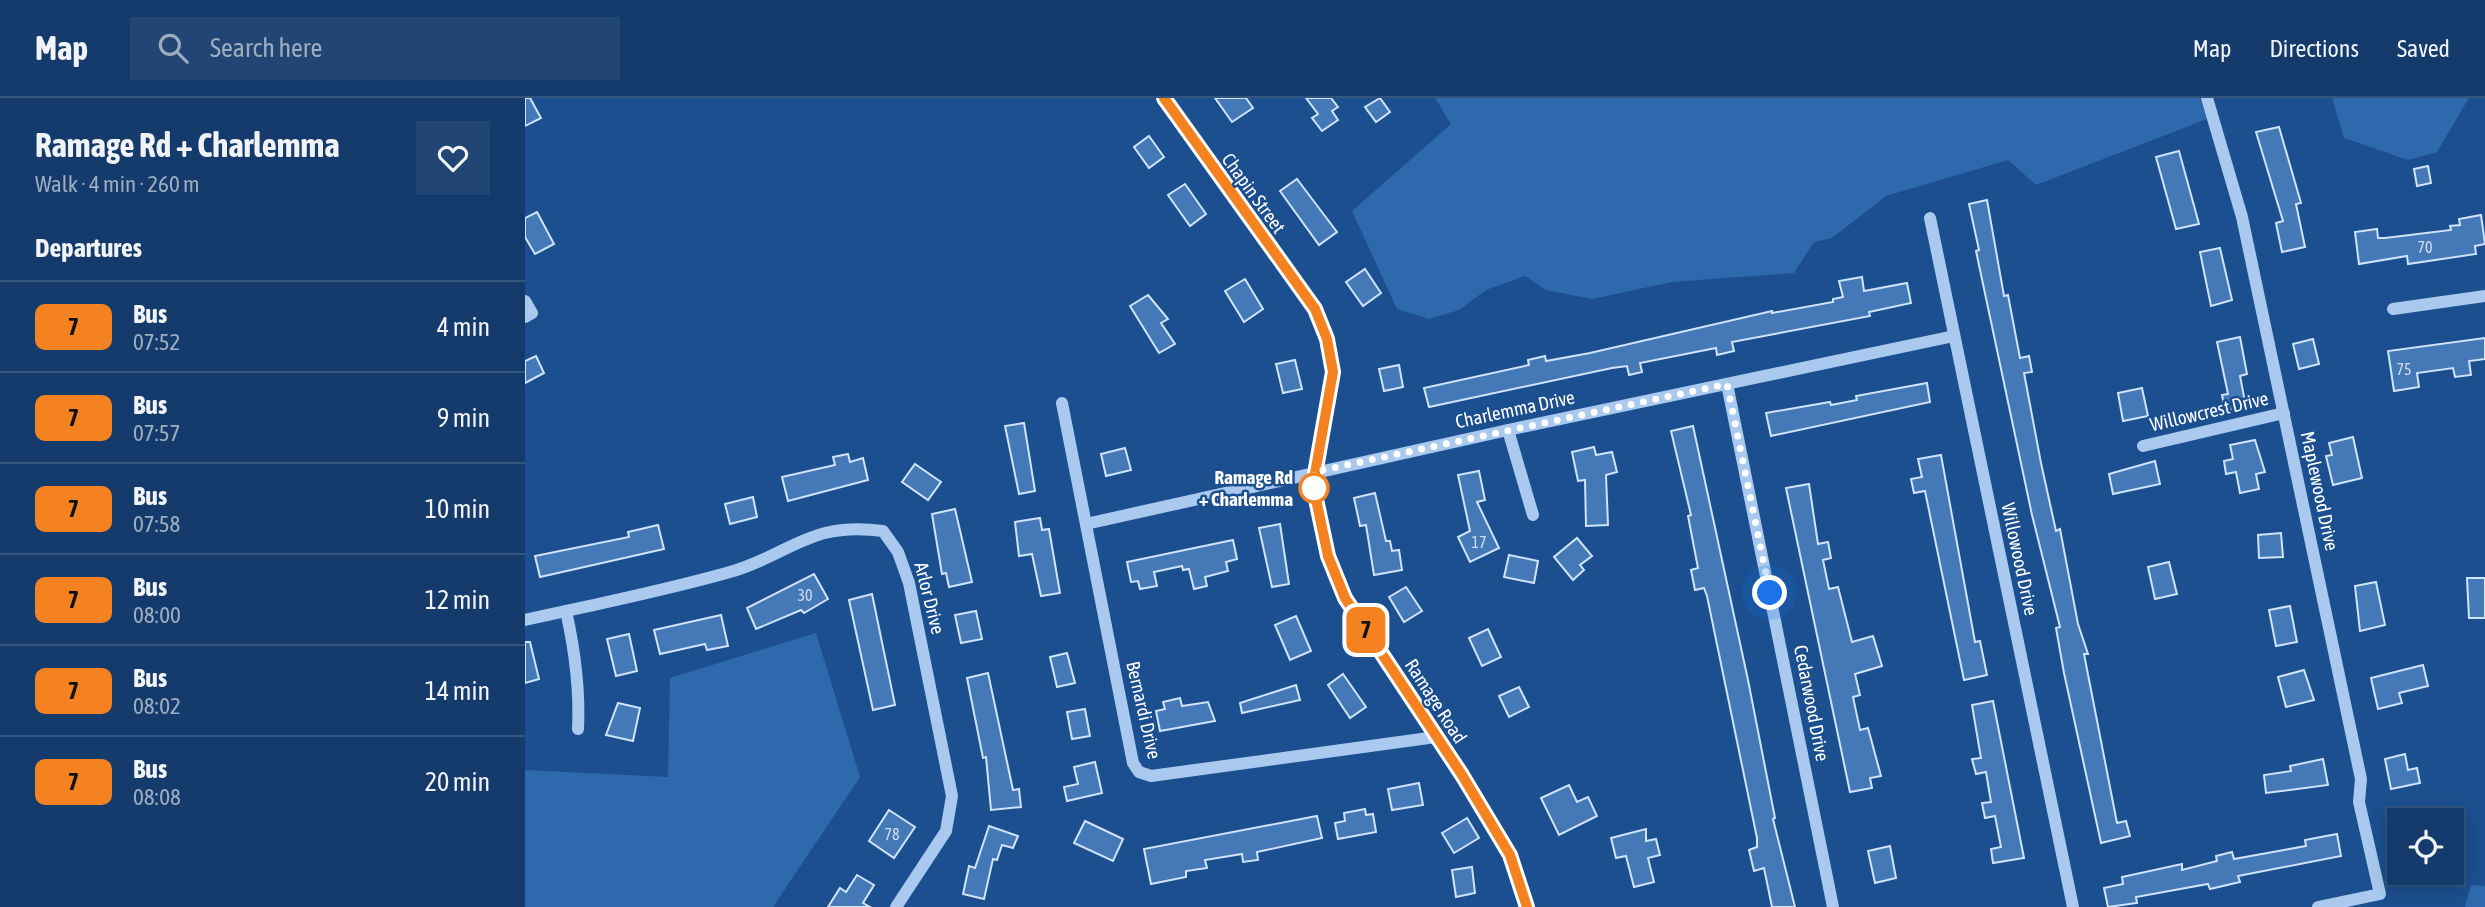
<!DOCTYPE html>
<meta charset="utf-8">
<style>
:root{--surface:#143b6b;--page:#214673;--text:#f1f3f6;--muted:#9dadc1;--line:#33557e}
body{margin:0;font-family:"Asap Condensed",sans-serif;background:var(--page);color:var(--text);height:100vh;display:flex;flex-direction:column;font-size:26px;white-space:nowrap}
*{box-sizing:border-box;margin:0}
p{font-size:23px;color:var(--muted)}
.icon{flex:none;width:38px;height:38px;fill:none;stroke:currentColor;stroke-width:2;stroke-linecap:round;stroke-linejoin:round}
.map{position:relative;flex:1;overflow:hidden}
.details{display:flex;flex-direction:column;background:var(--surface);width:525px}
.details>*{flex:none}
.badge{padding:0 14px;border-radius:10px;font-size:24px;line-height:46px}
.fabs{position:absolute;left:1862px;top:710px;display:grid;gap:14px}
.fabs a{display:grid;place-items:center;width:77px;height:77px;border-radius:0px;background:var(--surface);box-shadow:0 4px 18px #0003,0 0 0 2px var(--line);font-size:35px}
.you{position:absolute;width:35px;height:35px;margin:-18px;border:5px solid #fff;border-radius:50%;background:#1a73e8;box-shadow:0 0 0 10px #1a73e833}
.map>.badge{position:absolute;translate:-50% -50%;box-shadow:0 0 0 4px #fff}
h2{padding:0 35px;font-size:26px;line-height:63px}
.round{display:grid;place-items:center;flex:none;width:74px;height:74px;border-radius:0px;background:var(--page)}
.head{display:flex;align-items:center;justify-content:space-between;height:119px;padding:0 35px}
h1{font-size:33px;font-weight:700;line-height:52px}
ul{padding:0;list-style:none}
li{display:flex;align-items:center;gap:21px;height:91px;padding:0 35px;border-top:2px solid var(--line)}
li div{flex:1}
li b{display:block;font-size:26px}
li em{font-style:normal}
li .badge{min-width:77px;font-weight:700;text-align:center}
header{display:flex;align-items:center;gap:42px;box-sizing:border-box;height:98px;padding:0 35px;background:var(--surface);border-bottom:2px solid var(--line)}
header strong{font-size:33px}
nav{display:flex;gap:38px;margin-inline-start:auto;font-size:24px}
.search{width:490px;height:63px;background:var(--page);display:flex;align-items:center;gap:18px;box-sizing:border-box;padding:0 24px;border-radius:0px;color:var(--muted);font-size:26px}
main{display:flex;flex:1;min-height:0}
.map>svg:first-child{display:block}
.green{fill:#2e69ad}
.building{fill:#4478b7;stroke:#cfe3fa;stroke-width:2}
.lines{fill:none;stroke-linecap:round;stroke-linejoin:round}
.minor{stroke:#a9c9ee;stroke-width:12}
.line-casing{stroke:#fff;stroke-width:16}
.line{stroke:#f58220;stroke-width:10}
.walk{stroke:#fff;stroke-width:7;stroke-dasharray:0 12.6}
.stop-dot{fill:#fff;stroke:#f58220;stroke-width:3.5}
.labels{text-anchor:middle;stroke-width:5;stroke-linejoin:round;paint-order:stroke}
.number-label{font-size:16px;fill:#d0dded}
.street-label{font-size:19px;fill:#fff;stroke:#1b4f8f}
.stop-label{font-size:19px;font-weight:bold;fill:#fff;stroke:#1b4f8f;text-anchor:end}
</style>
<header>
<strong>Map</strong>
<div class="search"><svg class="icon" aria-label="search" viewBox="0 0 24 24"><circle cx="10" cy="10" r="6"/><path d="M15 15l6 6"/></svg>Search here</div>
<nav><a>Map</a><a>Directions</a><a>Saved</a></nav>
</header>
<main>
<section class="details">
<div class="head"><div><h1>Ramage Rd + Charlemma</h1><p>Walk · 4 min · 260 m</p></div><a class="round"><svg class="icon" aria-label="heart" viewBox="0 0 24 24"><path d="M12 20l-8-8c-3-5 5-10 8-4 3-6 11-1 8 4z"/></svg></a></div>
<h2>Departures</h2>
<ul>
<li><span class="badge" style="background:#f58220;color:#111">7</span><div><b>Bus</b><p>07:52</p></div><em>4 min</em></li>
<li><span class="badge" style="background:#f58220;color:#111">7</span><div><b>Bus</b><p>07:57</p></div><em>9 min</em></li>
<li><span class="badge" style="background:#f58220;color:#111">7</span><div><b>Bus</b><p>07:58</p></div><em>10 min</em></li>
<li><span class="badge" style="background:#f58220;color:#111">7</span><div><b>Bus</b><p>08:00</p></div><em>12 min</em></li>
<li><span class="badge" style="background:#f58220;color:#111">7</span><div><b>Bus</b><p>08:02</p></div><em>14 min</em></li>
<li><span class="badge" style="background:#f58220;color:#111">7</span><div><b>Bus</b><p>08:08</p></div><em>20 min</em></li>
</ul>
</section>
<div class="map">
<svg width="1960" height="809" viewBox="0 0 1960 809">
<rect width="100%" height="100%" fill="#1b4f8f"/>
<g class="green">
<polygon points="910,0 1675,0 1682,21 1511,87 1483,62 1361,98 1307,140 1289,144 1269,175 1147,184 1067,201 1021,192 1000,178 961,192 934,212 904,221 872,211 827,113 926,26"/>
<polygon points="1807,0 1944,0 1912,54 1883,62 1819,40"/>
<polygon points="291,535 335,679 248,809 0,809 0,672 143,679 145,580"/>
<polygon points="1946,787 1960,788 1960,809 1940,809"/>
</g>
<g class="building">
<polygon points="0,0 5,0 16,20 0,28"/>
<polygon points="690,0 721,0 728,10 707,24"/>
<polygon points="781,0 806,0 813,9 807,13 813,22 797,33 787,20 793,16"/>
<polygon points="855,0 865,14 851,24 840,9"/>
<polygon points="1754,29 1776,105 1771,106 1780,149 1757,154 1751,125 1758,123 1731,34"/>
<polygon points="624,38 639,59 624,70 609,49"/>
<polygon points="1654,53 1674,126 1651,131 1631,59"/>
<polygon points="1903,68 1906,85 1892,88 1889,71"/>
<polygon points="772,81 812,134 794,147 755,93"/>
<polygon points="660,86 681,116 665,128 643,97"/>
<polygon points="1462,102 1479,198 1483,197 1495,260 1504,258 1507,274 1499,275 1516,365 1531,433 1535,431 1553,526 1563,556 1559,556 1592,725 1601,723 1605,738 1576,745 1539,575 1531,530 1535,529 1507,417 1451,153 1454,152 1444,106"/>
<polygon points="12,114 29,146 10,156 0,139 0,120"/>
<polygon points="1956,117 1960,146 1950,148 1951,156 1883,166 1882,158 1834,166 1830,134 1852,131 1853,140 1860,140 1926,132 1925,128 1935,127 1934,121"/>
<polygon points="1695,150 1707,202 1686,208 1675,154"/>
<polygon points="840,171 856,195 838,208 821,184"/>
<polygon points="1337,179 1339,193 1382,185 1386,205 1344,214 1345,218 1207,244 1209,253 1192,257 1191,250 1115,265 1117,274 1104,277 1102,268 1087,270 904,309 899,290 1004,267 1003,262 1020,258 1021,263 1065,255 1247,213 1247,215 1308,204 1308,201 1318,199 1314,183"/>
<polygon points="720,181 738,211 719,224 700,193"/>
<polygon points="623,197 643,221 636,225 650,246 634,255 605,208"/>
<polygon points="1715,239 1722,276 1715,278 1721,309 1700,313 1697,297 1703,296 1692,244"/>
<polygon points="1960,240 1960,261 1944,263 1946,277 1930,279 1928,270 1892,275 1894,289 1869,293 1863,253"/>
<polygon points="1788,241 1794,266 1774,271 1768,246"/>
<polygon points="11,258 19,275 0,285 0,263"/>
<polygon points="770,262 777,291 758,295 751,266"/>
<polygon points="874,267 878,289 859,293 854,271"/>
<polygon points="1402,285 1405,304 1246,338 1241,315 1305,304 1306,307 1332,302 1331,298"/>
<polygon points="1617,290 1623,318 1598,323 1593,295"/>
<polygon points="499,325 510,393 494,396 480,328"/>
<polygon points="1168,328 1223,582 1250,720 1248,721 1270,809 1247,809 1239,770 1229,773 1224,752 1232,749 1232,740 1182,498 1179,490 1170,492 1166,472 1173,470 1163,418 1166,417 1146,333"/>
<polygon points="1828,339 1837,380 1808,387 1801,358 1807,357 1804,345"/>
<polygon points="1730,342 1740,374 1731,376 1734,391 1715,395 1711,374 1701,376 1699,363 1708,361 1705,347"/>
<polygon points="1069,349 1071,357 1087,354 1092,374 1081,377 1083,427 1061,428 1060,382 1053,383 1047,354"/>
<polygon points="600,350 606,372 581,378 576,356"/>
<polygon points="323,356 325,364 338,360 343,382 263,403 257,379 310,367 308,359"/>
<polygon points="1416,357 1450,544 1455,543 1462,577 1439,582 1400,393 1389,395 1386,381 1397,379 1393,361"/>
<polygon points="1630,363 1635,386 1588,396 1584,376"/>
<polygon points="390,366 416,384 403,402 377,384"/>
<polygon points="954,373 960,402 952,404 974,450 945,464 933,439 945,433 933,377"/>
<polygon points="1284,386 1293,446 1303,444 1306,460 1298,462 1304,491 1313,489 1327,544 1348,538 1357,568 1330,576 1335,597 1328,599 1335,632 1343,630 1356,678 1345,680 1347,690 1325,694 1261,390"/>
<polygon points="850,395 861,443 865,443 867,453 874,452 877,472 849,477 841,427 835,428 829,400"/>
<polygon points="228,399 232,419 205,426 200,406"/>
<polygon points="430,411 447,484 424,489 421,475 417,476 407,416"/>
<polygon points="515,420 517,432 524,431 535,495 516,498 507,456 494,458 490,424"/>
<polygon points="755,426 764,486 747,489 734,430"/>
<polygon points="133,427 139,451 15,479 10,458 104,439 103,434"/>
<polygon points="1756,435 1758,459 1734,460 1733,437"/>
<polygon points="1052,440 1067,458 1055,467 1059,472 1048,482 1029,459"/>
<polygon points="708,442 712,461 701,464 703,473 680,479 682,488 669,491 664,471 658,472 657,468 629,474 632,488 615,491 613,483 606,484 602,464"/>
<polygon points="984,457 1013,463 1009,485 979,479"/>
<polygon points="1644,464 1652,496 1630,501 1623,469"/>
<polygon points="289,476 303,501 279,515 276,512 231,531 222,510"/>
<polygon points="1942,480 1960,480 1960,520 1944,520"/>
<polygon points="1851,484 1860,527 1835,533 1830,488"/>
<polygon points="881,489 897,513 879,524 864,499"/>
<polygon points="347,496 370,607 348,612 324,502"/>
<polygon points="1765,508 1772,544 1751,548 1744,512"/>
<polygon points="451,513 457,541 436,545 430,517"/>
<polygon points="196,517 203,548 182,552 180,546 135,556 129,532"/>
<polygon points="771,518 786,553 765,562 750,527"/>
<polygon points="963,531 976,559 957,568 944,540"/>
<polygon points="104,536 112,573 91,578 82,541"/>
<polygon points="0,544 5,544 14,581 0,585"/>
<polygon points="542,555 550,585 532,589 525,559"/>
<polygon points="1898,567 1903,588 1874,595 1877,605 1853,611 1846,580"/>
<polygon points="1779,572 1789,602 1761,609 1753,579"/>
<polygon points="463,575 488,692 494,691 496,709 466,712 461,659 458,660 442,580"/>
<polygon points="818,576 841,609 825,620 803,587"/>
<polygon points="771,587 775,602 717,615 715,605"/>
<polygon points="994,589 1004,609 984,619 974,598"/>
<polygon points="655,600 657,608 683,604 690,623 635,633 631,613 640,611 638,604"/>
<polygon points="1468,603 1499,760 1468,765 1466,751 1476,749 1470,718 1460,720 1457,705 1466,704 1461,674 1451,676 1447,661 1456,660 1447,607"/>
<polygon points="93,605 115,610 108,643 81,637"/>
<polygon points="560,611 565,638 547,641 542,614"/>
<polygon points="1880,656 1883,672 1892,670 1895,685 1866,691 1860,661"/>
<polygon points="1798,661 1803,687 1741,695 1739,677 1766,673 1765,668"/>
<polygon points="570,664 577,695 542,703 539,689 553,686 549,669"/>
<polygon points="894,685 898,707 867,712 863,691"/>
<polygon points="1044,687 1052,704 1063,699 1072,718 1034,737 1016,700"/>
<polygon points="840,711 841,717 848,716 851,734 813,741 810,725 820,723 819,715"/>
<polygon points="364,712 390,729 369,760 344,743"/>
<polygon points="792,718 797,740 732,754 733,762 718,764 717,756 680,762 682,770 661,773 661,779 626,786 619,751"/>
<polygon points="942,720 954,740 929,755 917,735"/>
<polygon points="560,723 598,741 588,763 549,745"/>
<polygon points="464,728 493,738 488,750 477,747 472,762 468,761 459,801 438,796 444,768 450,770"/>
<polygon points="1121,731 1121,743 1131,741 1135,757 1123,760 1129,784 1109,789 1101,758 1091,760 1086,740"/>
<polygon points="1812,736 1816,758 1713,778 1715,784 1685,791 1683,786 1611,799 1612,805 1583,809 1579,790 1598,786 1597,779 1657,766 1657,772 1692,763 1691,758 1707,754 1709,761 1781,748 1780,742"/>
<polygon points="1365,748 1371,780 1350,785 1343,753"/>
<polygon points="947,769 950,795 931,799 927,772"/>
<polygon points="332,777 349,787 338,805 345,809 303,809 315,790 321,794"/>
</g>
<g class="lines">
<g class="minor">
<polyline points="639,0 790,211 802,241 808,274 788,387 803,459 820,500 937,677 985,757 1002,809"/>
<polyline points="1682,0 1717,119 1836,681 1834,704 1855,796 1793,809"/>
<polyline points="1405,120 1548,809"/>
<polyline points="0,203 7,215 0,219"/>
<polyline points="1868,211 1960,198"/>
<polyline points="1202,286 1308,809"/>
<polyline points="537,305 608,665 614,674 626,678 911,639"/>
<polyline points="983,332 1008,417"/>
<polyline points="1618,348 1759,315"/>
<polyline points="561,426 983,332 1429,238"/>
<path d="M 41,513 C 50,553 55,590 53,631"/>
<path d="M 0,522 C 68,507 138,493 205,474 C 267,456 284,423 358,433 L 373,454 L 384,485 L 427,698 L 421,733 L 371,809"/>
</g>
</g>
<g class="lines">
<defs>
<polyline id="line" points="639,0 790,211 802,241 808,274 788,387 803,458 820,500 937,677 985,757 1002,809"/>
</defs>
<use href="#line" class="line-casing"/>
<use href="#line" class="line"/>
<polyline class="walk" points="789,390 789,374 1202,286 1245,495"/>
</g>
<circle class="stop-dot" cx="789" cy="390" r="14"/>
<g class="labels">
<g class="number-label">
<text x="1900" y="155">70</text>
<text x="1879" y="277">75</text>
<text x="954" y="450">17</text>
<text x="280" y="503">30</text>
<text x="367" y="742">78</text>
</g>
<g class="street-label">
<text transform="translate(729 95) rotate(54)" y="7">Chapin Street</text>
<text transform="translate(990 311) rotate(-12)" y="7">Charlemma Drive</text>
<text transform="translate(1684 313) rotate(-13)" y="7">Willowcrest Drive</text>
<text transform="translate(1795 393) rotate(78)" y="7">Maplewood Drive</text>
<text transform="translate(1495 461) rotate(78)" y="7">Willowood Drive</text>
<text transform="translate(405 500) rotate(76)" y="7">Arlor Drive</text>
<text transform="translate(911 603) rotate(57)" y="7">Ramage Road</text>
<text transform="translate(1287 605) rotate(79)" y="7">Cedarwood Drive</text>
<text transform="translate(619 612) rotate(77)" y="7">Bernardi Drive</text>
</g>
<g class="stop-label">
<text x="768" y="386">Ramage Rd<tspan x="768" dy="22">+ Charlemma</tspan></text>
</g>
</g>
</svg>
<div class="fabs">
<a><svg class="icon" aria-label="locate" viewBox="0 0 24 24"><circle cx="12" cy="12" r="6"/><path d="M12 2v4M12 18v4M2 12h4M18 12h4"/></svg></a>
</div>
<div class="you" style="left:1245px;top:495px"></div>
<b class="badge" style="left:841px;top:532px;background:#f58220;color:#111">7</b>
</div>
</main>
